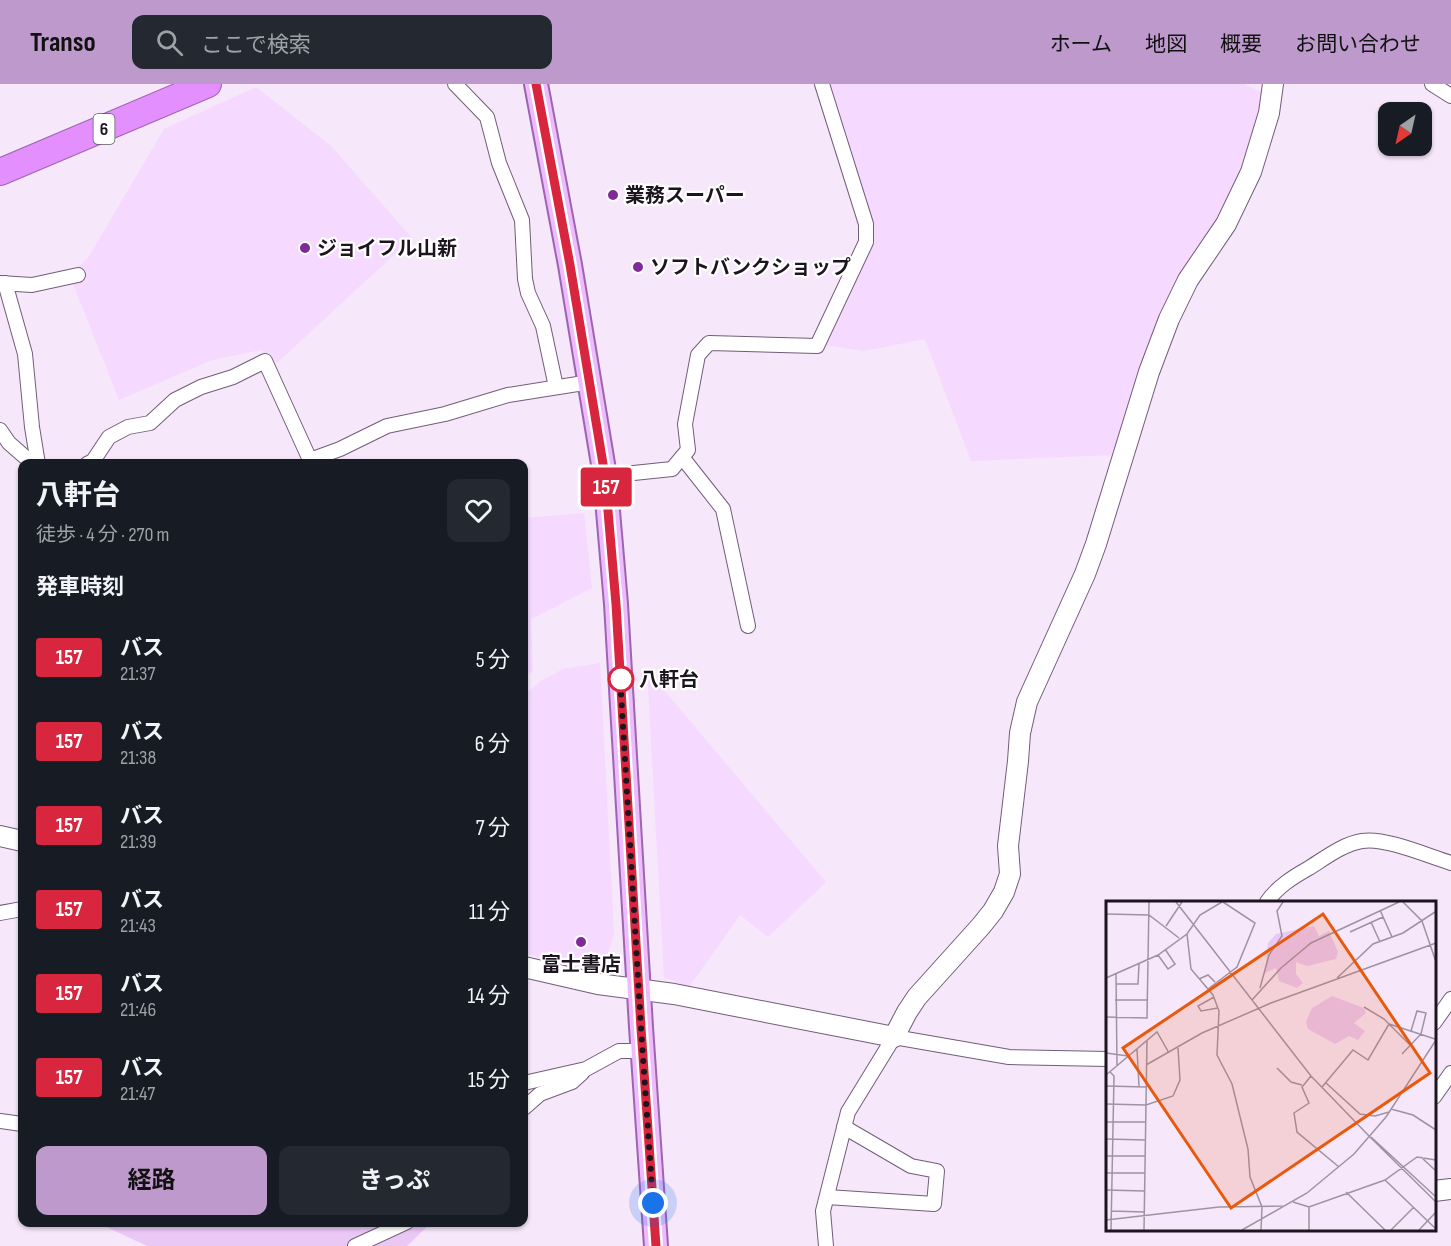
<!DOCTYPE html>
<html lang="ja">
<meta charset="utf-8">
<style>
:root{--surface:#171b24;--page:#242831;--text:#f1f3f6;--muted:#9ea1a6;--accent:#be99cc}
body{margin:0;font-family:"Sofia Sans Condensed","Noto Sans JP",sans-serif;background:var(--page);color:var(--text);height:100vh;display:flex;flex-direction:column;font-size:22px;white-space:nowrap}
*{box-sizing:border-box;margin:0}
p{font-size:20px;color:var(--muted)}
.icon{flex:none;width:33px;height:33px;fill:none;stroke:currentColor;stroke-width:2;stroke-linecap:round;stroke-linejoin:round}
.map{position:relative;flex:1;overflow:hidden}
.details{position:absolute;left:18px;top:375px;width:510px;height:768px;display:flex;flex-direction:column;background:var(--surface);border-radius:12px;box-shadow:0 2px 4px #0004}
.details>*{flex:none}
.badge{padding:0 12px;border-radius:4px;font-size:21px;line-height:39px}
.needle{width:39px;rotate:214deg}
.controls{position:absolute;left:1378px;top:18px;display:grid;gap:12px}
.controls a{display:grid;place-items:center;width:54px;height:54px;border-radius:12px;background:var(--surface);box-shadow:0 2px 4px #0004;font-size:30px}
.you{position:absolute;width:30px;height:30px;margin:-15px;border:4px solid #fff;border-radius:50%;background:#1a73e8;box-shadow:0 0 0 9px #1a73e833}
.map>.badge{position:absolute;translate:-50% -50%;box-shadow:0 0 0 3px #fff}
h2{padding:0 18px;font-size:22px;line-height:54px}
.round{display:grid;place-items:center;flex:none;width:63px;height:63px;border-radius:12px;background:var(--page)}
.head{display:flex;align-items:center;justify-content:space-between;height:102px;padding:0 18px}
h1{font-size:28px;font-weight:700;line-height:45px}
.cta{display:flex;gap:12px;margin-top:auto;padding:12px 18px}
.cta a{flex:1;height:69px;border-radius:12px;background:var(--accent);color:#111;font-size:24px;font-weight:700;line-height:69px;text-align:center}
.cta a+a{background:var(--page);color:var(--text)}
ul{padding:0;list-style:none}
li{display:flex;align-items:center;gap:18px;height:84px;padding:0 18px}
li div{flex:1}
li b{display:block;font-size:22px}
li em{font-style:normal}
li .badge{min-width:66px;font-weight:700;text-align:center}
header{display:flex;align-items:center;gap:36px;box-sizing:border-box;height:84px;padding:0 30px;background:var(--accent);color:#111}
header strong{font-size:28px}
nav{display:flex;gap:33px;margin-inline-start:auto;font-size:21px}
.search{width:420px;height:54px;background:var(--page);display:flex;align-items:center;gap:15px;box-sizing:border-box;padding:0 21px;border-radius:12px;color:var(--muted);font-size:22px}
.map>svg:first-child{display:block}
.built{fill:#f5d9ff}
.green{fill:#eac8f6}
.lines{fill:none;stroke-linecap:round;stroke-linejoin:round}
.street-casing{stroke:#725d79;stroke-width:16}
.secondary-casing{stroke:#725d79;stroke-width:22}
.primary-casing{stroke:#9d65b0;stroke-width:26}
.highway-casing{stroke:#9d65b0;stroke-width:28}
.street{stroke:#fff;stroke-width:14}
.secondary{stroke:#fff;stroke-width:20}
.primary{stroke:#eebcfe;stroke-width:22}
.highway{stroke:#e390fe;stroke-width:26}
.line-casing{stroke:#fff;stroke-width:14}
.line{stroke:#d7263d;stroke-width:9}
.walk{stroke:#1c141f;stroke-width:6;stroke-dasharray:0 10.8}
.poi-dot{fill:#802a99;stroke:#fff;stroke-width:2}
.stop-dot{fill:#fff;stroke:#d7263d;stroke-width:3}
.labels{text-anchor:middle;stroke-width:4.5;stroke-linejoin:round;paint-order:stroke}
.shield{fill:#fff;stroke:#605a62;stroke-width:1.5}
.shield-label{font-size:18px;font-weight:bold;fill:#1c141f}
.poi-label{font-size:20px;font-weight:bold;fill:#1c141f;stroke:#fff;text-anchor:start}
.stop-label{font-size:20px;font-weight:bold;fill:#1c141f;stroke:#fff;text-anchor:start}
.inset-road{fill:none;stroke:#9f93a3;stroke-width:1.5}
.view{fill:#e8590c;fill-opacity:0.15;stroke:#e8590c;stroke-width:3}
.inset-edge{fill:none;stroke:#1c141f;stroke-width:3}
</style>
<header>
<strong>Transo</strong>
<div class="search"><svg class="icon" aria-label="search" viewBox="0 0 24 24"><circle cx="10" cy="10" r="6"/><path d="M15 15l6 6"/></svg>ここで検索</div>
<nav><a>ホーム</a><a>地図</a><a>概要</a><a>お問い合わせ</a></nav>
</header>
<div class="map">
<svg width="1451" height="1162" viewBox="0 0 1451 1162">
<rect width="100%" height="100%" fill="#f6e7fb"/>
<g class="built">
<polygon points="828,0 1244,0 1263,9 1254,52 1230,114 1203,155 1168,224 1113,371 971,377 925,255 864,267 825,261 874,159 871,135"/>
<polygon points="256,3 331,62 412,154 277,279 261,266 212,276 119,316 68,187 77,184 88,174 164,45"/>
<polygon points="584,429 592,504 531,535 533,587 524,592 524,434"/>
<polygon points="600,579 614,849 606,877 580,882 524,869 524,611 541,597 563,585"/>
<polygon points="647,586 826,798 768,853 740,831 689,903 664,893"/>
</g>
<polygon class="green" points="98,1139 431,1139 407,1162 147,1162"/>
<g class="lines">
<defs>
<g id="street">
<polyline points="455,0 487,33 499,79 522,136 525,195 528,209 543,242 556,303"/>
<polyline points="1432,0 1451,12"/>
<polyline points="0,199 32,201 78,191"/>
<polyline points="5,199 25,270 32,343 38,380"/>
<polyline points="0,346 9,359 33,380"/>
<polyline points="682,373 723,425 748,542"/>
<polyline points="87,380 93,377 109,353 128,343 150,339 175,316 201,303 233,293 265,277 310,376 340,365 387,342 445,330 508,311 590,298"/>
<polyline points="605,392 672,385 688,366 685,340 698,271 709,259 817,262 866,158 866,140 822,0"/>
<path d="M 1267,818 C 1277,803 1293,793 1309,784 C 1325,774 1343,760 1362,757 C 1385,753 1428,772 1451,779"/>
<polyline points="0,829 22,825"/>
<polyline points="1434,939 1451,915"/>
<polyline points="524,999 586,985 619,967 642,967"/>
<polyline points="1434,1013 1451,989"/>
<polyline points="524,1024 540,1010 572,998 582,989"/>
<polyline points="0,1037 22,1040"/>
<polyline points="827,1113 934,1120 937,1087 911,1082 844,1043"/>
<polyline points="355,1162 407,1138"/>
<polyline points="826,1162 823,1127 848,1028 894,953 1009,973 1108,975"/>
</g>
<g id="secondary">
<polyline points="0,752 22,757"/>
<polyline points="524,883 598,900 674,910 894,953 907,928 917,913 981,842 993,827 1004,808 1010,790 1008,762 1018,677 1020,649 1027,618 1085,490 1096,460 1149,288 1169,235 1188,196 1226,140 1251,88 1269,29 1273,0"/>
<polyline points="1434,1107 1451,1105"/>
</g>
<polyline id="primary" points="536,0 570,181 605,392 616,520 641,943 656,1162"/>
<polyline id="highway" points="0,88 208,0"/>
</defs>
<use href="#street" class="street-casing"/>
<use href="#secondary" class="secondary-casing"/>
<use href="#primary" class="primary-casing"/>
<use href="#highway" class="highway-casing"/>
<use href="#street" class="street"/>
<use href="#secondary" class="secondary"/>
<use href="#primary" class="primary"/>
<use href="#highway" class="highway"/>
</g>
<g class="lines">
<defs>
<polyline id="line" points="536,0 570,181 605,392 616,520 641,944 656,1162"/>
</defs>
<use href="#line" class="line-casing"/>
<use href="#line" class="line"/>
<polyline class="walk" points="621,595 620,592 641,944 653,1119"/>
</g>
<g class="poi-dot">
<circle cx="613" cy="111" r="6"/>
<circle cx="305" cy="164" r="6"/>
<circle cx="638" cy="183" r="6"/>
<circle cx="581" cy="858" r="6"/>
</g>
<circle class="stop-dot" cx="621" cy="595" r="12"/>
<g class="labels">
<rect class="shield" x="93.5" y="30" width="21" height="30" rx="4.5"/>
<g class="shield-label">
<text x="104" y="51">6</text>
</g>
<g class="poi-label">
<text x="625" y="118">業務スーパー</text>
<text x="317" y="171">ジョイフル山新</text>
<text x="650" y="190">ソフトバンクショップ</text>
<text x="581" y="887" text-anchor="middle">富士書店</text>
</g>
<g class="stop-label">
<text x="639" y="602">八軒台</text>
</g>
</g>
<g transform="translate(1106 817)">
<rect width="330" height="330" fill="#f6e7fb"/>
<path d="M 208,25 L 213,35 L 223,30 L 232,51 L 230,58 L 201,65 L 190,61 L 190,73 L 197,82 L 191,87 L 173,80 L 170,67 L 159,72 L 162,42 L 170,33 ZM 226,95 L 258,107 L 260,112 L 248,122 L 259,130 L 252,139 L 243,135 L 229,143 L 202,128 L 200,121 L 206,107 Z" fill="#eac8f6"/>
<path class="inset-road" d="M 70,1 L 205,175 L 264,236M 297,1 L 316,20 L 330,61M 274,9 L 286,36M 0,13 L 43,14 L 73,37M 265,21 L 274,41M 60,25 L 76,1M 244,31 L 277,16M 81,33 L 85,68 L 107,94 L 113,110 L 111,154 L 126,183 L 142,248 L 144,276 L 156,306 L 155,329M 52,54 L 62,68 L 69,63 L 59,48M 10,73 L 11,164M 0,77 L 52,54 L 81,33 L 94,14 L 116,1M 231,77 L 267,43 L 297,32 L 329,11M 93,78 L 102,74 L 109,81M 10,83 L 32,83 L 33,63M 154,87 L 163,54 L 176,35 L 171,10 L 177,1M 102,88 L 131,66 L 149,22 L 117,1M 108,96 L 92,105 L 95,110 L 112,107M 9,99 L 41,99M 146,99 L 175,67 L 205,42 L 293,1M 258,106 L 278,118 L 305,145M 0,116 L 41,117 L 43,1M 31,148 L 33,185M 0,152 L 22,155M 296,153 L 315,133 L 320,112 L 311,110 L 305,130M 40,164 L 96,132 L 165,102 L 330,42M 171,167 L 185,181 L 196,184M 4,171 L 8,175 L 5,329M 0,174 L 51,131 L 63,152M 205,175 L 196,186 L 203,202 L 188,212 L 191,231 L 233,266M 220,182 L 254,213 L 269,215 L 283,211M 0,185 L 40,186M 216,186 L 247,149 L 262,159 L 283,123 L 329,138M 0,203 L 40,204 L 67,195 L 74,179 L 72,147M 285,208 L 307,214 L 330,229M 0,221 L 39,221M 264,236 L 330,301M 265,236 L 330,296M 0,238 L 39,239M 0,255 L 39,255M 315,256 L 330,270M 0,272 L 39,272M 279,279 L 330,328M 0,289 L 38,290M 240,291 L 279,329M 187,301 L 203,306 L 279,279 L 311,256 L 330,259M 5,310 L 38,311M 0,319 L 113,306 L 179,305M 38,329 L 41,139M 136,329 L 201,292 L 248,253 L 280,216 L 330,139M 203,329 L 203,306M 285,329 L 308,306M 313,329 L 330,311"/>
<path class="view" d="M 217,13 L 324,172 L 125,307 L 17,147 Z"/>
<rect width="330" height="330" class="inset-edge"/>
</g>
</svg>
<div class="controls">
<a><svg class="needle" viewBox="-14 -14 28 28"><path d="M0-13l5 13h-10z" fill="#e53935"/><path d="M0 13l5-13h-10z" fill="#9ea1a6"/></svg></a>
</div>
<div class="you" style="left:653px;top:1119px"></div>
<b class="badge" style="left:606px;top:403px;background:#d7263d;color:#fff">157</b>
<section class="details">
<div class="head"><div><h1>八軒台</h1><p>徒歩 · 4 分 · 270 m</p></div><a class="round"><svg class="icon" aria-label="heart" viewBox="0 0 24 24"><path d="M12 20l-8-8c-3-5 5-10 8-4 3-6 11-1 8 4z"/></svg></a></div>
<h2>発車時刻</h2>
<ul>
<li><span class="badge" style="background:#d7263d;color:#fff">157</span><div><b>バス</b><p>21:37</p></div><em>5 分</em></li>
<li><span class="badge" style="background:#d7263d;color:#fff">157</span><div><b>バス</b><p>21:38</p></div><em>6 分</em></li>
<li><span class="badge" style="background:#d7263d;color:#fff">157</span><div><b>バス</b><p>21:39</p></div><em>7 分</em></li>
<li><span class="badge" style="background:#d7263d;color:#fff">157</span><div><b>バス</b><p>21:43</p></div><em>11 分</em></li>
<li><span class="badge" style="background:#d7263d;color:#fff">157</span><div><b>バス</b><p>21:46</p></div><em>14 分</em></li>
<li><span class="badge" style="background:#d7263d;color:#fff">157</span><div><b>バス</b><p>21:47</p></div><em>15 分</em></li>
</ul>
<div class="cta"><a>経路</a><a>きっぷ</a></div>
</section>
</div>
